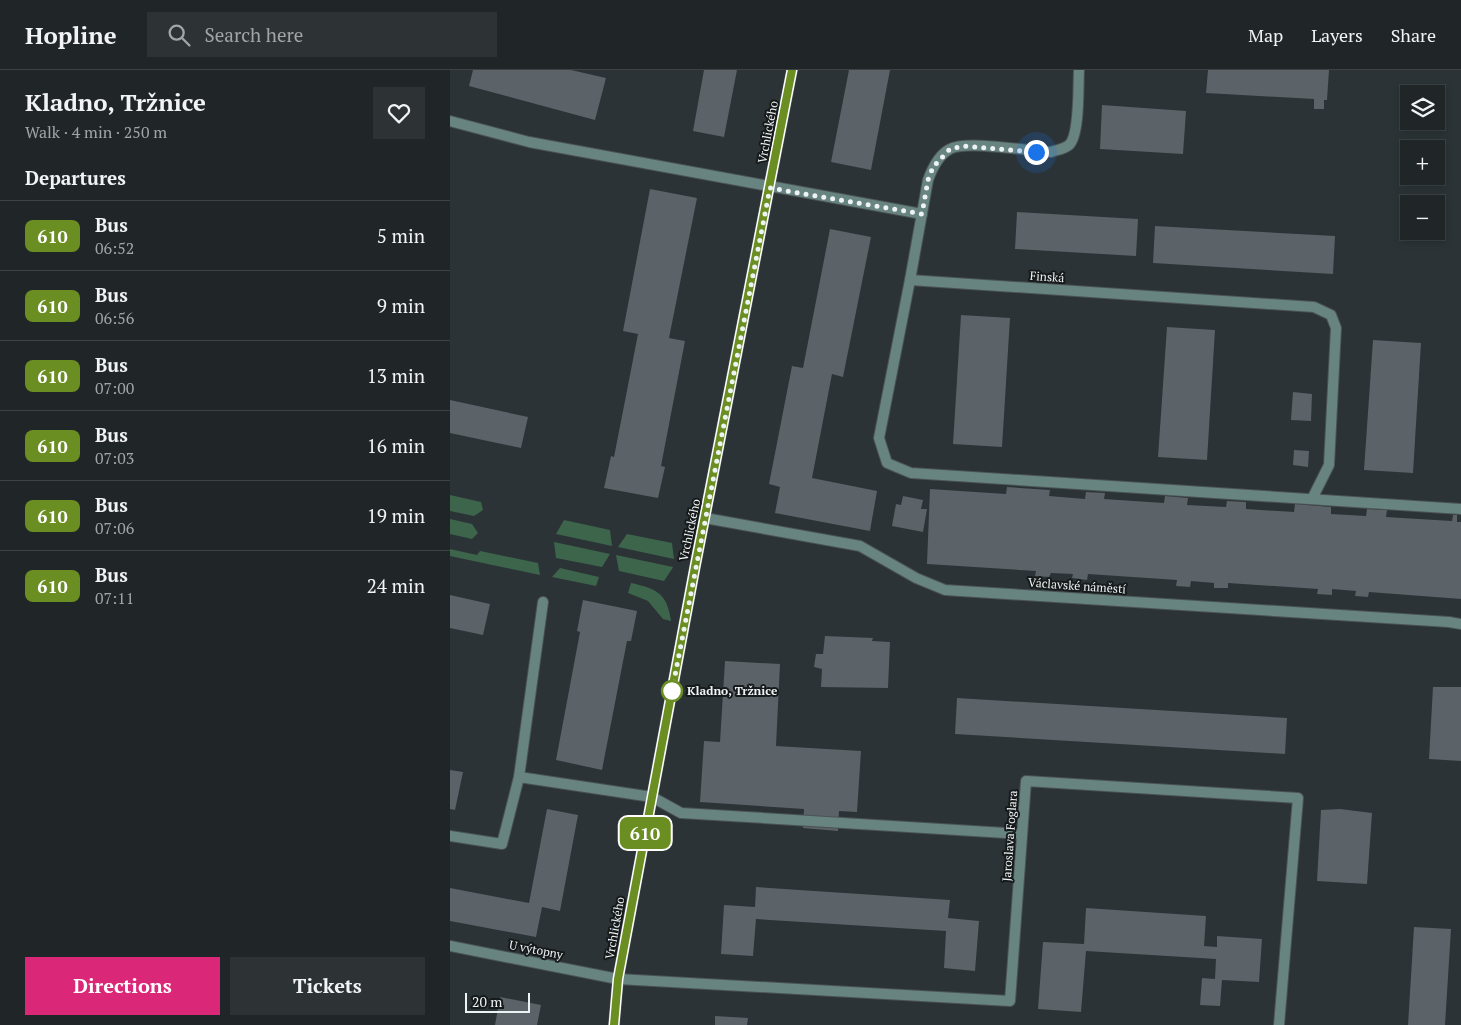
<!DOCTYPE html>
<meta charset="utf-8">
<style>
:root{--surface:#202628;--page:#2d3234;--text:#f1f3f6;--muted:#a2a5a8;--line:#3d4345;--accent:#db2777}
body{margin:0;font-family:"PT Serif",serif;background:var(--page);color:var(--text);height:100vh;display:flex;flex-direction:column;font-size:19px;white-space:nowrap}
*{box-sizing:border-box;margin:0}
p{font-size:16px;color:var(--muted)}
.icon{flex:none;width:28px;height:28px;fill:none;stroke:currentColor;stroke-width:2;stroke-linecap:round;stroke-linejoin:round}
.map{position:relative;flex:1;overflow:hidden}
.side{display:flex;flex-direction:column;background:var(--surface);width:450px}
.side>*{flex:none}
.badge{padding:0 10px;border-radius:8px;font-size:18px;line-height:32px}
.tools{position:absolute;left:950px;top:15px;display:grid;gap:10px}
.tools a{display:grid;place-items:center;width:45px;height:45px;border-radius:0px;background:var(--surface);box-shadow:0 2px 8px #0003,0 0 0 1px var(--line);font-size:25px}
.scale{position:absolute;left:15px;bottom:12px;width:65px;box-sizing:border-box;padding-left:5px;border:2px solid #edf2f4;border-top:0;font-size:14px;line-height:18px;white-space:nowrap;color:#edf2f4;-webkit-text-stroke:4px #161a1b;paint-order:stroke}
.you{position:absolute;width:25px;height:25px;margin:-12px;border:4px solid #fff;border-radius:50%;background:#1a73e8;box-shadow:0 0 0 8px #1a73e833}
.map>.badge{position:absolute;translate:-50% -50%;box-shadow:0 0 0 2px #fff}
h2{padding:0 25px;font-size:19px;line-height:45px}
.round{display:grid;place-items:center;flex:none;width:52px;height:52px;border-radius:0px;background:var(--page)}
.summary{display:flex;align-items:center;justify-content:space-between;height:85px;padding:0 25px}
h1{font-size:24px;font-weight:700;line-height:38px}
.cta{display:flex;gap:10px;margin-top:auto;padding:10px 25px}
.cta a{flex:1;height:58px;border-radius:0px;background:var(--accent);color:#fff;font-size:20px;font-weight:700;line-height:58px;text-align:center}
.cta a+a{background:var(--page);color:var(--text)}
ul{padding:0;list-style:none}
li{display:flex;align-items:center;gap:15px;height:70px;padding:0 25px;border-top:1px solid var(--line)}
li div{flex:1}
li b{display:block;font-size:19px}
li em{font-style:normal}
li .badge{min-width:55px;font-weight:700;text-align:center}
header{display:flex;align-items:center;gap:30px;box-sizing:border-box;height:70px;padding:0 25px;background:var(--surface);border-bottom:1px solid var(--line)}
header strong{font-size:24px}
nav{display:flex;gap:28px;margin-inline-start:auto;font-size:18px}
.search{width:350px;height:45px;background:var(--page);display:flex;align-items:center;gap:12px;box-sizing:border-box;padding:0 18px;border-radius:0px;color:var(--muted);font-size:19px}
main{display:flex;flex:1;min-height:0}
.map>svg:first-child{display:block}
.green{fill:#3c654b}
.building{fill:#5b6268}
.lines{fill:none;stroke-linecap:round;stroke-linejoin:round}
.lane-casing{stroke:#4a5254;stroke-width:12}
.street-casing{stroke:#4a5254;stroke-width:12}
.lane{stroke:#678480;stroke-width:10}
.street{stroke:#678480;stroke-width:10}
.line-casing{stroke:#fff;stroke-width:11}
.line{stroke:#6b8e23;stroke-width:8}
.walk{stroke:#edf2f4;stroke-width:5;stroke-dasharray:0 9}
.stop-dot{fill:#fff;stroke:#6b8e23;stroke-width:2.5}
.labels{text-anchor:middle;stroke-width:4;stroke-linejoin:round;paint-order:stroke}
.street-label{font-size:12px;fill:#edf2f4;stroke:#161a1b}
.stop-label{font-size:12px;font-weight:bold;fill:#edf2f4;stroke:#161a1b;text-anchor:start}
</style>
<header>
<strong>Hopline</strong>
<div class="search"><svg class="icon" aria-label="search" viewBox="0 0 24 24"><circle cx="10" cy="10" r="6"/><path d="M15 15l6 6"/></svg>Search here</div>
<nav><a>Map</a><a>Layers</a><a>Share</a></nav>
</header>
<main>
<section class="side">
<div class="summary"><div><h1>Kladno, Tržnice</h1><p>Walk · 4 min · 250 m</p></div><a class="round"><svg class="icon" aria-label="heart" viewBox="0 0 24 24"><path d="M12 20l-8-8c-3-5 5-10 8-4 3-6 11-1 8 4z"/></svg></a></div>
<h2>Departures</h2>
<ul>
<li><span class="badge" style="background:#6b8e23;color:#fff">610</span><div><b>Bus</b><p>06:52</p></div><em>5 min</em></li>
<li><span class="badge" style="background:#6b8e23;color:#fff">610</span><div><b>Bus</b><p>06:56</p></div><em>9 min</em></li>
<li><span class="badge" style="background:#6b8e23;color:#fff">610</span><div><b>Bus</b><p>07:00</p></div><em>13 min</em></li>
<li><span class="badge" style="background:#6b8e23;color:#fff">610</span><div><b>Bus</b><p>07:03</p></div><em>16 min</em></li>
<li><span class="badge" style="background:#6b8e23;color:#fff">610</span><div><b>Bus</b><p>07:06</p></div><em>19 min</em></li>
<li><span class="badge" style="background:#6b8e23;color:#fff">610</span><div><b>Bus</b><p>07:11</p></div><em>24 min</em></li>
</ul>
<div class="cta"><a>Directions</a><a>Tickets</a></div>
</section>
<div class="map">
<svg width="1011" height="955" viewBox="0 0 1011 955">
<rect width="100%" height="100%" fill="#2b3336"/>
<g class="green">
<polygon points="0,425 31,432 33,440 24,446 0,441"/>
<polygon points="0,449 22,454 28,463 22,469 0,464"/>
<polygon points="114,450 160,460 162,476 106,464"/>
<polygon points="177,464 222,473 224,489 168,477"/>
<polygon points="104,472 160,484 152,497 106,488"/>
<polygon points="0,479 27,485 30,481 88,493 90,505 0,486"/>
<polygon points="166,485 223,497 222,499 214,511 169,501"/>
<polygon points="110,498 149,507 146,516 102,507"/>
<path d="M 181,513 C 207,519 217,523 221,551 L 213,549 L 198,531 L 178,523 Z"/>
</g>
<g class="building">
<polygon points="23,0 121,0 156,8 145,50 19,16"/>
<polygon points="254,0 287,0 274,67 243,61"/>
<polygon points="399,0 440,0 421,100 381,92"/>
<polygon points="758,0 879,0 877,30 874,30 874,39 864,39 864,29 756,23"/>
<polygon points="652,35 736,41 733,84 650,79"/>
<polygon points="200,119 247,128 219,268 235,271 211,396 215,397 208,428 154,418 161,386 164,387 188,264 173,261"/>
<polygon points="567,142 688,149 686,186 565,179"/>
<polygon points="705,156 885,166 883,204 703,193"/>
<polygon points="380,159 421,167 393,307 382,304 362,408 427,421 420,461 325,443 330,417 319,414 342,296 353,298"/>
<polygon points="511,245 560,248 552,377 503,374"/>
<polygon points="717,257 765,260 757,390 708,387"/>
<polygon points="923,270 971,273 963,403 914,400"/>
<polygon points="843,322 862,324 861,351 841,350"/>
<polygon points="0,330 78,347 71,378 0,363"/>
<polygon points="844,380 859,381 858,397 843,395"/>
<polygon points="557,417 600,420 599,426 635,429 636,422 655,423 654,429 714,433 715,426 738,428 737,435 776,437 777,431 796,432 796,439 844,442 845,434 881,437 881,444 916,446 917,439 937,440 936,447 1002,451 1003,445 1007,445 1007,452 1011,452 1011,529 919,522 918,527 905,526 906,521 882,519 882,525 867,524 868,519 778,513 778,518 764,518 764,513 741,511 740,517 726,516 727,510 638,504 637,510 622,508 623,504 601,503 599,507 585,506 586,501 477,494 480,419 556,424"/>
<polygon points="453,426 473,430 471,439 477,439 473,462 442,456 446,434 451,435"/>
<polygon points="0,525 40,534 33,565 0,558"/>
<polygon points="133,530 187,541 181,571 177,571 152,700 106,690 130,562 127,561"/>
<polygon points="375,566 423,568 422,571 440,572 438,618 371,617 372,599 364,597 366,584 373,584"/>
<polygon points="275,591 330,594 326,676 411,681 407,742 389,741 388,761 353,758 354,739 250,732 254,671 270,672"/>
<polygon points="983,617 1011,617 1011,691 979,689"/>
<polygon points="507,628 837,648 835,684 505,664"/>
<polygon points="0,700 13,702 5,740 0,739"/>
<polygon points="97,739 128,745 110,841 92,837 86,867 0,851 0,818 79,833"/>
<polygon points="890,739 922,743 917,814 867,811 871,740"/>
<polygon points="306,817 500,830 498,848 529,851 525,901 494,898 496,861 306,849 303,886 271,884 274,835 305,837"/>
<polygon points="636,838 756,846 754,876 767,877 767,866 812,869 809,912 772,910 770,936 750,935 752,908 765,909 766,889 636,881 631,942 588,939 593,872 634,874"/>
<polygon points="964,857 1001,859 995,955 958,955"/>
<polygon points="50,927 91,935 87,955 45,955"/>
<polygon points="265,946 298,948 297,955 265,955"/>
</g>
<g class="lines">
<defs>
<g id="lane">
<polyline points="0,51 79,72 472,144"/>
<polyline points="460,210 429,368 437,393 461,403 1011,439"/>
<polyline points="69,707 93,532"/>
<polyline points="0,766 52,774 69,707 202,727 231,743 572,764"/>
</g>
<g id="street">
<path d="M 629,0 C 628,16 630,65 619,75 C 614,79 607,80 601,82 C 579,81 516,70 500,79 C 488,85 482,99 478,110 L 460,210 L 864,237 L 881,245 L 886,258 L 879,395 L 862,429"/>
<polyline points="255,448 410,476 466,508 495,520 999,552 1011,554"/>
<polyline points="0,876 168,909 560,931 576,711 848,728 829,955"/>
<polyline points="164,955 168,909 245,497 342,0"/>
</g>
</defs>
<use href="#lane" class="lane-casing"/>
<use href="#street" class="street-casing"/>
<use href="#lane" class="lane"/>
<use href="#street" class="street"/>
</g>
<g class="lines">
<defs>
<polyline id="line" points="164,955 168,909 245,497 342,0"/>
</defs>
<use href="#line" class="line-casing"/>
<use href="#line" class="line"/>
<polyline class="walk" points="222,621 320,118 472,144 478,110 483,97 500,79 514,76 586,82"/>
</g>
<circle class="stop-dot" cx="222" cy="621" r="10"/>
<g class="labels">
<g class="street-label">
<text transform="translate(318 62) rotate(-79)" y="4">Vrchlického</text>
<text transform="translate(597 207) rotate(4)" y="4">Finská</text>
<text transform="translate(240 460) rotate(-78)" y="4">Vrchlického</text>
<text transform="translate(627 516) rotate(4)" y="4">Václavské náměstí</text>
<text transform="translate(560 766) rotate(-86)" y="4">Jaroslava Foglara</text>
<text transform="translate(165 858) rotate(-80)" y="4">Vrchlického</text>
<text transform="translate(86 880) rotate(11)" y="4">U výtopny</text>
</g>
<g class="stop-label">
<text x="237" y="625">Kladno, Tržnice</text>
</g>
</g>
</svg>
<div class="tools">
<a><svg class="icon" aria-label="layers" viewBox="0 0 24 24"><path d="M12 4l9 5-9 5-9-5zM3 14l9 5 9-5"/></svg></a>
<a>+</a>
<a>−</a>
</div>
<div class="scale">20 m</div>
<div class="you" style="left:586px;top:82px"></div>
<b class="badge" style="left:195px;top:763px;background:#6b8e23;color:#fff">610</b>
</div>
</main>
